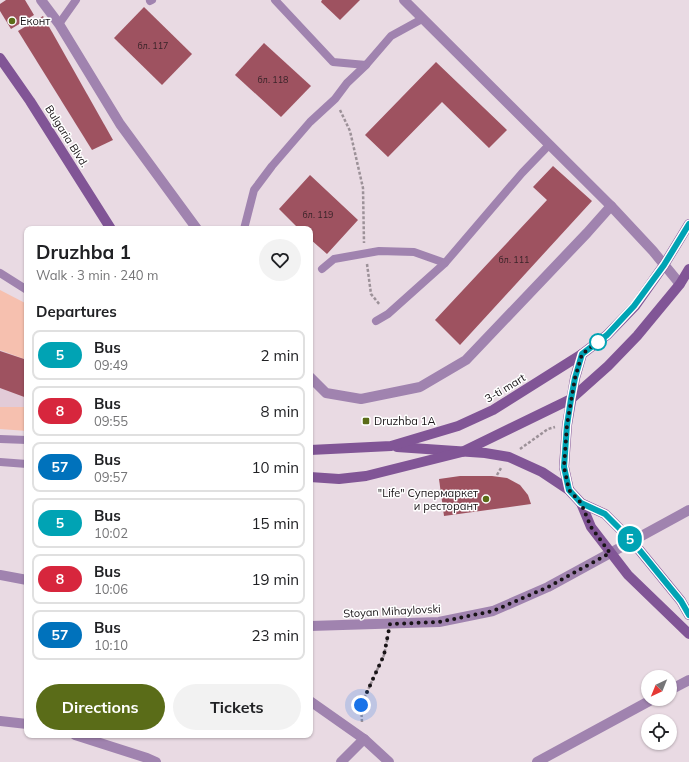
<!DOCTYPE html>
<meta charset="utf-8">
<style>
:root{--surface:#fff;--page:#f2f2f2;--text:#202124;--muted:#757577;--line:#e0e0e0;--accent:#5a6c18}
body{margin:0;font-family:Mulish,sans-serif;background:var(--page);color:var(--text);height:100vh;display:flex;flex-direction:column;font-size:15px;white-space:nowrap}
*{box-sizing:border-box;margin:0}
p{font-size:13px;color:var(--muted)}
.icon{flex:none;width:22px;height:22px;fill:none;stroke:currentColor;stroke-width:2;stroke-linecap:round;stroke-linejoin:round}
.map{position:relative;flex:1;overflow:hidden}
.sheet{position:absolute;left:24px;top:226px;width:289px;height:512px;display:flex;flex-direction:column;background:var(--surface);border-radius:8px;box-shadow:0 1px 3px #0004}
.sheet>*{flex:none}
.badge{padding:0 8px;border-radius:13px;font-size:14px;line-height:26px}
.needle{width:26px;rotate:223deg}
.fabs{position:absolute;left:641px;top:670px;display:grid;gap:8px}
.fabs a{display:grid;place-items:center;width:36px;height:36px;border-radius:50%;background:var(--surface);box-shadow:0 1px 3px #0004;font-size:20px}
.you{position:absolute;width:20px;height:20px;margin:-10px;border:3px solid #fff;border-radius:50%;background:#1a73e8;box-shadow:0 0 0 6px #1a73e833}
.map>.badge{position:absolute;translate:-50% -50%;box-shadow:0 0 0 2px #fff}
h2{padding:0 12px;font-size:15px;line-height:36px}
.round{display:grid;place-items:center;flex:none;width:42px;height:42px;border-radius:21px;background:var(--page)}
.overview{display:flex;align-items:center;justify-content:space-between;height:68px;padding:0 12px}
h1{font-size:19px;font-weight:700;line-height:30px}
.cta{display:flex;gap:8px;margin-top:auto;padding:8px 12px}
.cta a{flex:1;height:46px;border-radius:24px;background:var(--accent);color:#fff;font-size:16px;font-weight:700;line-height:46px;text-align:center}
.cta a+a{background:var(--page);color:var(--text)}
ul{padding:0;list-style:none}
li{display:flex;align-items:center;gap:12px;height:50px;margin:0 8px 6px;padding:0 4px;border:2px solid var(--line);border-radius:8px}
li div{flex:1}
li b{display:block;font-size:15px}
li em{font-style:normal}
li .badge{min-width:44px;font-weight:700;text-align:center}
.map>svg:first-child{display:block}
.built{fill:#e2cbd8}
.green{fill:#f6c0af}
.building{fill:#9e5260}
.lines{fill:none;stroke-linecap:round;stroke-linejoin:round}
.path{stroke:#9c9198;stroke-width:2.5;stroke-dasharray:3 2;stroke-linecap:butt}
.lane{stroke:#a083af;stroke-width:8}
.street{stroke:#a083af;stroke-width:10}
.secondary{stroke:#815596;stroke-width:10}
.line-casing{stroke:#fff;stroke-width:9}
.line{stroke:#00a3b4;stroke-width:6}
.walk{stroke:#191417;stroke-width:4;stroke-dasharray:0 7.2}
.poi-dot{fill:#5a6c18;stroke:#fff;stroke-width:1.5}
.stop-dot{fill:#fff;stroke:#00a3b4;stroke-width:2}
.labels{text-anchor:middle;stroke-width:3;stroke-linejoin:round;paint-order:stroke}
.number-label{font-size:9px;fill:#3a2429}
.poi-label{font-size:11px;fill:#191417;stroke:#fff;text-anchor:start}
.street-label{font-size:11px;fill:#191417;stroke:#fff}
</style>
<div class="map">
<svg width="689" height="762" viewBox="0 0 689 762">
<rect width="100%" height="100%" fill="#e9dae3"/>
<polygon class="built" points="0,350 27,360 27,407 0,407"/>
<g class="green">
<polygon points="0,290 27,304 27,360 0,350"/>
<polygon points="0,407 27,407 27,431 0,429"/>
</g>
<g class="building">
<polygon points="6,0 25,0 34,15 11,29 0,11 0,4"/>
<polygon points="322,0 360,0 340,20 321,2"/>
<polygon points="144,7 192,54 162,85 114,38"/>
<polygon points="43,16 113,140 92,150 18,31"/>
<polygon points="264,43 311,86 281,117 235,75"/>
<polygon points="436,62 507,130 489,148 442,102 388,157 365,135"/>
<polygon points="553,166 592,201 460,345 435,320 547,200 533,187"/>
<polygon points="310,175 358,220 327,254 310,239 310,229 299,229 279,209"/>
<polygon points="0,351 27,360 27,398 0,388"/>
<polygon points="460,476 492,476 507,478 520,485 528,495 531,504 444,516 439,479"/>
</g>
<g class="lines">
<g class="path">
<polyline points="340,110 350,131 363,188 364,243"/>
<polyline points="367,264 371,294 380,305"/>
<polyline points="520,449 548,429 555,427"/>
<polyline points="497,475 501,468"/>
<polyline points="362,722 361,705 384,655 388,636"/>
</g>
<g class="lane">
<polyline points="275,0 333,62 366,65 391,36 422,19"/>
<polyline points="150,1 152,0"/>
<polyline points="59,24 76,0"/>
<polyline points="244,229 254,190 272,166 310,122 335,99 347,83 366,65"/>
<polyline points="322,269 334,259 379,251 414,252 445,263"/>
<polyline points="0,273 27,290"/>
<polyline points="376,321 388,314 445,263 522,173 549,145"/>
<polyline points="0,439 27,440"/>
<polyline points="0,462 27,464"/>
</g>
<g class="street">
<polyline points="41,0 59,24 120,124 197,229"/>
<polyline points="404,0 611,206 653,251 680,284"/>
<polyline points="310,377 326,393 361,399 420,387 466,360 587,233 611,206"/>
<polyline points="0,575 27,580"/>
<polyline points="310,626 439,622 493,611 548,587 689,510"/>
<polyline points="670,690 689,680"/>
<polyline points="310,701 364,739 389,762"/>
<polyline points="0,721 27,724"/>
<polyline points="75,735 147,758 156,762"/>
<polyline points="341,762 364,739"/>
<polyline points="537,762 653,699"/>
</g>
<g class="secondary">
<polyline points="0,58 30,101 111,229"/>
<polyline points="397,447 485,453 509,457 542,472 569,490 581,503 591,527 628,575 689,634"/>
<polyline points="310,450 391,446 458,426 493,410 582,354 607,335 635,306 664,265 689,224"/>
<polyline points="310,477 339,479 366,476 462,452 571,399 608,366 637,336 680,284 689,269"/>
<polyline points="569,490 564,467 567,425 575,378 582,354"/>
<polyline points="581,503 605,514 632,541 681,601 689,615"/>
</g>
</g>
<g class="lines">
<defs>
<polyline id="line" points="689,224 664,265 634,306 607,335 582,354 575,378 571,399 567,425 564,467 569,490 581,503 605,514 632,541 681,601 689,615"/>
</defs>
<use href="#line" class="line-casing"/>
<use href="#line" class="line"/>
<polyline class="walk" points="361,705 384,655 390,624 439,622 493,611 548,587 610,553 591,527 581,503 569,490 564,467 567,425 575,378 582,354 598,342"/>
</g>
<g class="poi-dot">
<circle cx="12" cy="21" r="4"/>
<rect x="362" y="417" width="8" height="8" rx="2"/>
<circle cx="486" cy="499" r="4"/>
</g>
<circle class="stop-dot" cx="598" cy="342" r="8"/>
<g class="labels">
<g class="number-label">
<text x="153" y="49">бл. 117</text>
<text x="273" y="83">бл. 118</text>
<text x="318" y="218">бл. 119</text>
<text x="514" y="263">бл. 111</text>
</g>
<g class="poi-label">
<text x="20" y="25">Еконт</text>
<text x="374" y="425">Druzhba 1A</text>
<text x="478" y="497" text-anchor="end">"Life" Супермаркет<tspan x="478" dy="13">и ресторант</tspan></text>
</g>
<g class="street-label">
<text transform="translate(67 136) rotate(58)" y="4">Bulgaria Blvd.</text>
<text transform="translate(505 388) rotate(-31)" y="4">3-ti mart</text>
<text transform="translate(392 611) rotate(-3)" y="4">Stoyan Mihaylovski</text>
</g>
</g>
</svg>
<div class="fabs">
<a><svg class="needle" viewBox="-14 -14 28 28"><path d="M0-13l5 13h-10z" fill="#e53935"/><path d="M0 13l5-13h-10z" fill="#757577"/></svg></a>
<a><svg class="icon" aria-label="locate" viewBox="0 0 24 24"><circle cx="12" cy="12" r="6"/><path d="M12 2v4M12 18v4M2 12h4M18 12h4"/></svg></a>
</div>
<div class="you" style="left:361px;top:705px"></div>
<b class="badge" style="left:630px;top:539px;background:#00a3b4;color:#fff">5</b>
<section class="sheet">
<div class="overview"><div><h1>Druzhba 1</h1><p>Walk · 3 min · 240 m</p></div><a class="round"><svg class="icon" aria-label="heart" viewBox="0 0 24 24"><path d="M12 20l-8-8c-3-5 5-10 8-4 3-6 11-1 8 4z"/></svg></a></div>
<h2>Departures</h2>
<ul>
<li><span class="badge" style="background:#00a3b4;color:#fff">5</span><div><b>Bus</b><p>09:49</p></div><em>2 min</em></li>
<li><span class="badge" style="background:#d7263d;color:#fff">8</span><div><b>Bus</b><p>09:55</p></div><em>8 min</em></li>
<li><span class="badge" style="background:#0072bc;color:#fff">57</span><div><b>Bus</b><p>09:57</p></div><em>10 min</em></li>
<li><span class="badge" style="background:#00a3b4;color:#fff">5</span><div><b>Bus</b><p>10:02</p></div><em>15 min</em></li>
<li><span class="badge" style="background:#d7263d;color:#fff">8</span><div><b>Bus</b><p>10:06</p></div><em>19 min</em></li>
<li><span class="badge" style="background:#0072bc;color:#fff">57</span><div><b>Bus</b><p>10:10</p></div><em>23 min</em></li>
</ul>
<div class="cta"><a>Directions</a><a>Tickets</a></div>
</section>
</div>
